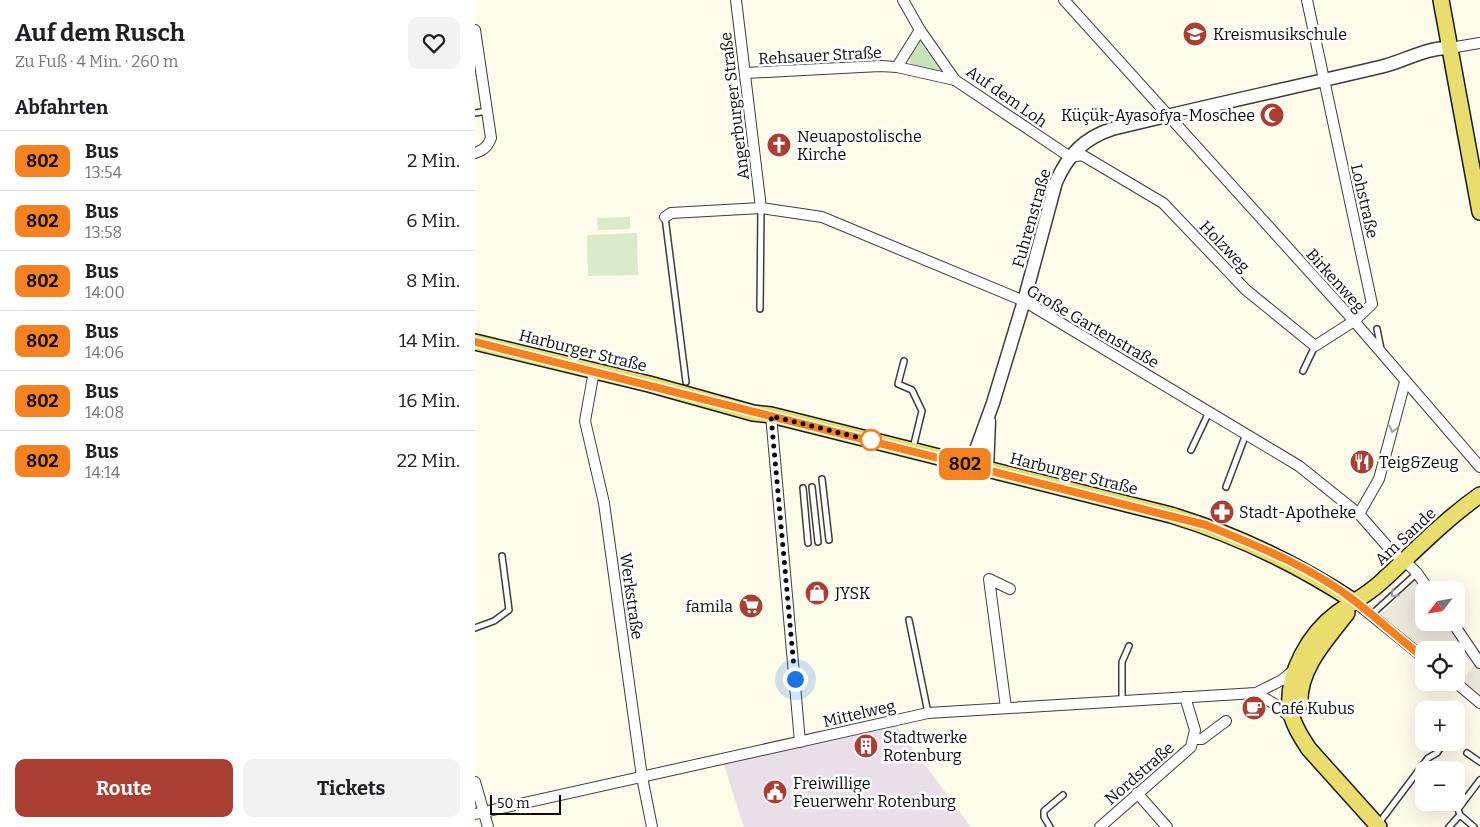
<!DOCTYPE html>
<html lang="de">
<meta charset="utf-8">
<style>
:root{--surface:#fff;--page:#f2f2f2;--text:#202124;--muted:#757577;--line:#e0e0e0;--accent:#aa3e33}
body{margin:0;font-family:Bitter,serif;background:var(--page);color:var(--text);height:100vh;display:flex;flex-direction:column;font-size:19px;white-space:nowrap}
*{box-sizing:border-box;margin:0}
p{font-size:16px;color:var(--muted)}
.icon{flex:none;width:28px;height:28px;fill:none;stroke:currentColor;stroke-width:2;stroke-linecap:round;stroke-linejoin:round}
.map{position:relative;flex:1;overflow:hidden}
.sheet{display:flex;flex-direction:column;background:var(--surface);width:475px}
.sheet>*{flex:none}
.badge{padding:0 10px;border-radius:8px;font-size:18px;line-height:32px}
.needle{width:32px;rotate:239deg}
.controls{position:absolute;left:940px;top:581px;display:grid;gap:10px}
.controls a{display:grid;place-items:center;width:50px;height:50px;border-radius:10px;background:var(--surface);box-shadow:0 5px 20px #0002;font-size:25px}
.scale{position:absolute;left:15px;bottom:12px;width:71px;box-sizing:border-box;padding-left:5px;border:2px solid #0a0a0a;border-top:0;font-size:14px;line-height:18px;white-space:nowrap;color:#0a0a0a;-webkit-text-stroke:4px #fff;paint-order:stroke}
.you{position:absolute;width:25px;height:25px;margin:-12px;border:4px solid #fff;border-radius:50%;background:#1a73e8;box-shadow:0 0 0 8px #1a73e833}
.map>.badge{position:absolute;translate:-50% -50%;box-shadow:0 0 0 2px #fff}
h2{padding:0 15px;font-size:19px;line-height:45px}
.round{display:grid;place-items:center;flex:none;width:52px;height:52px;border-radius:10px;background:var(--page)}
.head{display:flex;align-items:center;justify-content:space-between;height:85px;padding:0 15px}
h1{font-size:24px;font-weight:700;line-height:38px}
.primary-button{display:flex;gap:10px;margin-top:auto;padding:10px 15px}
.primary-button a{flex:1;height:58px;border-radius:10px;background:var(--accent);color:#fff;font-size:20px;font-weight:700;line-height:58px;text-align:center}
.primary-button a+a{background:var(--page);color:var(--text)}
ul{padding:0;list-style:none}
li{display:flex;align-items:center;gap:15px;height:60px;padding:0 15px;border-top:1px solid var(--line)}
li div{flex:1}
li b{display:block;font-size:19px}
li em{font-style:normal}
li .badge{min-width:55px;font-weight:700;text-align:center}
main{display:flex;flex:1;min-height:0}
.map>svg:first-child{display:block}
.industrial{fill:#e9dfe8}
.green{fill:#c8e3b8}
.pitch{fill:#daebc9}
.plaza{fill:#ebe9db}
.lines{fill:none;stroke-linecap:round;stroke-linejoin:round}
.service-casing{stroke:#3d3d3d;stroke-width:8}
.minor-casing{stroke:#3d3d3d;stroke-width:12}
.tertiary-casing{stroke:#3d3d3d;stroke-width:15}
.primary-casing{stroke:#1b1b1b;stroke-width:18}
.service{stroke:#fff;stroke-width:5}
.minor{stroke:#fff;stroke-width:10}
.tertiary{stroke:#fff;stroke-width:12}
.primary{stroke:#e9dd6e;stroke-width:15}
.oneway{stroke:#9d9d9d}
.line-casing{stroke:#fff;stroke-width:11}
.line{stroke:#f58220;stroke-width:8}
.walk{stroke:#0a0a0a;stroke-width:5;stroke-dasharray:0 9}
.stop-dot{fill:#fff;stroke:#f58220;stroke-width:2.5}
.labels{text-anchor:middle;stroke-width:5;stroke-linejoin:round;paint-order:stroke}
.poi-label{font-size:16px;fill:#0a0a0a;stroke:#fff;text-anchor:start}
.street-label{font-size:16px;fill:#0a0a0a;stroke:#fff}
</style>
<main>
<section class="sheet">
<div class="head"><div><h1>Auf dem Rusch</h1><p>Zu Fuß · 4 Min. · 260 m</p></div><a class="round"><svg class="icon" aria-label="heart" viewBox="0 0 24 24"><path d="M12 20l-8-8c-3-5 5-10 8-4 3-6 11-1 8 4z"/></svg></a></div>
<h2>Abfahrten</h2>
<ul>
<li><span class="badge" style="background:#f58220;color:#111">802</span><div><b>Bus</b><p>13:54</p></div><em>2 Min.</em></li>
<li><span class="badge" style="background:#f58220;color:#111">802</span><div><b>Bus</b><p>13:58</p></div><em>6 Min.</em></li>
<li><span class="badge" style="background:#f58220;color:#111">802</span><div><b>Bus</b><p>14:00</p></div><em>8 Min.</em></li>
<li><span class="badge" style="background:#f58220;color:#111">802</span><div><b>Bus</b><p>14:06</p></div><em>14 Min.</em></li>
<li><span class="badge" style="background:#f58220;color:#111">802</span><div><b>Bus</b><p>14:08</p></div><em>16 Min.</em></li>
<li><span class="badge" style="background:#f58220;color:#111">802</span><div><b>Bus</b><p>14:14</p></div><em>22 Min.</em></li>
</ul>
<div class="primary-button"><a>Route</a><a>Tickets</a></div>
</section>
<div class="map">
<svg width="1005" height="827" viewBox="0 0 1005 827">
<rect width="100%" height="100%" fill="#fdfcea"/>
<polygon class="industrial" points="419,723 496,827 269,827 247,759"/>
<polygon class="green" points="445,42 466,71 439,66 435,63 434,56"/>
<g class="pitch">
<polygon points="155,217 155,229 123,230 122,218"/>
<polygon points="162,233 163,275 113,276 112,235"/>
</g>
<polygon class="plaza" points="944,577 949,590 949,622 977,623 1005,663 1005,703 981,682 981,672 989,678 1000,664 986,653 981,659 981,650 949,650 949,658 900,620"/>
<g class="lines">
<defs>
<g id="service">
<polyline points="0,113 12,111"/>
<polyline points="190,217 211,382"/>
<polyline points="285,309 286,208"/>
<polyline points="902,329 906,349"/>
<polyline points="429,361 423,384 437,390 447,411 438,448"/>
<polyline points="828,371 840,346"/>
<polyline points="716,450 734,412"/>
<polyline points="347,479 354,540"/>
<polyline points="337,487 343,542"/>
<polyline points="751,487 771,434"/>
<polyline points="328,488 333,543"/>
<polyline points="896,615 942,573"/>
<polyline points="434,620 453,713"/>
<polyline points="0,628 19,621 34,610 27,556"/>
<polyline points="647,701 647,662 654,646"/>
<polyline points="992,753 1005,762"/>
<polyline points="985,815 983,809 1005,780"/>
<polyline points="904,823 953,758 962,753 969,742"/>
<polyline points="575,827 569,817 569,811 588,795"/>
<polyline points="974,827 985,815 999,827"/>
</g>
<g id="minor">
<polyline points="261,0 286,208"/>
<polyline points="428,0 445,30 480,80 595,157 607,155 688,203 771,290 840,346 879,321 897,304 832,0"/>
<polyline points="589,0 879,321 1005,467"/>
<path d="M 0,30 L 16,138 C 13,146 9,150 0,153"/>
<polyline points="975,48 1005,43"/>
<polyline points="422,67 445,30"/>
<polyline points="270,73 405,66 422,67 480,80"/>
<polyline points="190,217 196,213 286,208 347,217 549,301 824,466 884,514 919,554 929,560 942,573 954,590"/>
<polyline points="119,371 110,421 129,503 167,777 177,827"/>
<polyline points="296,415 325,742"/>
<polyline points="884,514 904,479 930,382"/>
<polyline points="880,602 949,658"/>
<polyline points="977,622 1005,663"/>
<polyline points="980,682 1005,703"/>
<polyline points="781,693 801,705 817,719"/>
<polyline points="531,708 514,579 535,589"/>
<polyline points="720,739 727,739 751,721"/>
<polyline points="0,782 13,827"/>
<polyline points="662,793 692,827"/>
<polyline points="0,814 453,713 781,693 807,680 820,669"/>
<polyline points="625,827 716,747 720,730 710,697"/>
</g>
<g id="tertiary">
<path d="M 495,466 L 518,403 L 549,301 L 581,182 C 593,155 609,138 637,129 C 727,107 816,88 905,67 C 928,62 951,47 975,48"/>
<polyline points="512,469 514,421"/>
</g>
<g id="primary">
<polyline points="966,0 1005,212"/>
<path d="M 0,342 L 174,384 L 278,413 L 296,415 L 696,515 C 762,535 822,564 880,602"/>
<path d="M 825,704 C 823,669 852,639 872,613"/>
<path d="M 904,827 L 834,749 C 826,737 817,723 815,708 C 812,673 834,634 862,613 C 876,603 892,595 905,583 C 938,553 968,521 1005,495"/>
</g>
</defs>
<use href="#service" class="service-casing"/>
<use href="#minor" class="minor-casing"/>
<use href="#tertiary" class="tertiary-casing"/>
<use href="#primary" class="primary-casing"/>
<use href="#service" class="service"/>
<use href="#minor" class="minor"/>
<use href="#tertiary" class="tertiary"/>
<use href="#primary" class="primary"/>
</g>
<defs><path id="oneway-chevron" d="M-2-3.5L2.5 0L-2 3.5" fill="none" stroke-width="1.6" stroke-linecap="round" stroke-linejoin="round" transform="scale(1.25)"/></defs>
<g class="oneway">
<use href="#oneway-chevron" transform="translate(918 429) rotate(105)"/>
<use href="#oneway-chevron" transform="translate(919 594) rotate(138)"/>
</g>
<g class="lines">
<defs>
<path id="line" d="M 0,342 L 731,525 C 782,546 837,567 881,602 C 904,620 926,640 949,658"/>
</defs>
<use href="#line" class="line-casing"/>
<use href="#line" class="line"/>
<polyline class="walk" points="320,679 296,416 398,441 396,440"/>
</g>
<defs>
<symbol id="school-disc" viewBox="-11 -11 22 22"><circle r="9.5" fill="#aa3e33" stroke="#fff"/><path d="M0-5L7-2L0 1L-7-2ZM-4 1L0 2.5L4 1V4Q0 6-4 4Z" fill="#fff"/></symbol>
<symbol id="mosque-disc" viewBox="-11 -11 22 22"><circle r="9.5" fill="#aa3e33" stroke="#fff"/><path d="M3.5-4.9A6 6 0 1 0 3.5 4.9A5 5 0 1 1 3.5-4.9Z" fill="#fff"/></symbol>
<symbol id="church-disc" viewBox="-11 -11 22 22"><circle r="9.5" fill="#aa3e33" stroke="#fff"/><path d="M-1.2-6h2.4v3.5h3.3v2.4h-3.3V6h-2.4V-.1h-3.3v-2.4h3.3Z" fill="#fff"/></symbol>
<symbol id="restaurant-disc" viewBox="-11 -11 22 22"><circle r="9.5" fill="#aa3e33" stroke="#fff"/><path d="M-5-6h1v4h1v-4h1v4h1v-4h1v5L-1.5 .5V6h-2V.5L-5-1ZM5-6V6H3V1.5H1.5Q1.5-4 5-6Z" fill="#fff"/></symbol>
<symbol id="pharmacy-disc" viewBox="-11 -11 22 22"><circle r="9.5" fill="#aa3e33" stroke="#fff"/><path d="M-2-6h4v4h4v4h-4v4h-4v-4h-4v-4h4Z" fill="#fff"/></symbol>
<symbol id="shop-disc" viewBox="-11 -11 22 22"><circle r="9.5" fill="#aa3e33" stroke="#fff"/><path d="M-5-2.5h2.3a2.7 3.5 0 0 1 5.4 0H5L5.5 6h-11ZM-1.5-2.5h3a1.5 2.3 0 0 0-3 0Z" fill="#fff"/></symbol>
<symbol id="supermarket-disc" viewBox="-11 -11 22 22"><circle r="9.5" fill="#aa3e33" stroke="#fff"/><path d="M-6-5.5h2.5l.6 2H6L4.5 2H-2.5L-4.4-4H-6ZM-1.5 3.2a1.3 1.3 0 1 0 .1 0ZM3 3.2a1.3 1.3 0 1 0 .1 0Z" fill="#fff"/></symbol>
<symbol id="cafe-disc" viewBox="-11 -11 22 22"><circle r="9.5" fill="#aa3e33" stroke="#fff"/><path d="M-5.5-4.5H6V0H3Q3 3.5 0 3.5H-2.5Q-5.5 3.5-5.5 0ZM3-3.2v2h1.7v-2ZM-6 4.5H4V6H-6Z" fill="#fff"/></symbol>
<symbol id="building-disc" viewBox="-11 -11 22 22"><circle r="9.5" fill="#aa3e33" stroke="#fff"/><path d="M-4-6H4V6H1V3H-1V6H-4ZM-2.5-4.3h1.7v1.8h-1.7ZM.8-4.3h1.7v1.8H.8ZM-2.5-1h1.7V.8h-1.7ZM.8-1h1.7V.8H.8Z" fill="#fff"/></symbol>
<symbol id="civic-disc" viewBox="-11 -11 22 22"><circle r="9.5" fill="#aa3e33" stroke="#fff"/><path d="M-.6-6.5H3V-4.5H.6V-3L4-1V1h2V6H-6V1h2V-1L-.6-3ZM-1.2 2.5V6h2.4V2.5Z" fill="#fff"/></symbol>
</defs>
<g fill-rule="evenodd">
<use href="#school-disc" x="706" y="20" width="28" height="28"/>
<use href="#mosque-disc" x="783" y="101" width="28" height="28"/>
<use href="#church-disc" x="290" y="131" width="28" height="28"/>
<use href="#restaurant-disc" x="873" y="448" width="28" height="28"/>
<use href="#pharmacy-disc" x="733" y="498" width="28" height="28"/>
<use href="#shop-disc" x="328" y="579" width="28" height="28"/>
<use href="#supermarket-disc" x="262" y="592" width="28" height="28"/>
<use href="#cafe-disc" x="765" y="694" width="28" height="28"/>
<use href="#building-disc" x="377" y="732" width="28" height="28"/>
<use href="#civic-disc" x="286" y="778" width="28" height="28"/>
</g>
<circle class="stop-dot" cx="396" cy="440" r="10"/>
<g class="labels">
<g class="poi-label">
<text x="738" y="40">Kreismusikschule</text>
<text x="780" y="121" text-anchor="end">Küçük-Ayasofya-Moschee</text>
<text x="322" y="142">Neuapostolische<tspan x="322" dy="18">Kirche</tspan></text>
<text x="904" y="468">Teig&amp;Zeug</text>
<text x="764" y="518">Stadt-Apotheke</text>
<text x="360" y="599">JYSK</text>
<text x="258" y="612" text-anchor="end">famila</text>
<text x="796" y="714">Café Kubus</text>
<text x="408" y="743">Stadtwerke<tspan x="408" dy="18">Rotenburg</tspan></text>
<text x="318" y="789">Freiwillige<tspan x="318" dy="18">Feuerwehr Rotenburg</tspan></text>
</g>
<g class="street-label">
<text transform="translate(345 55) rotate(-3)" y="6">Rehsauer Straße</text>
<text transform="translate(532 96) rotate(35)" y="6">Auf dem Loh</text>
<text transform="translate(259 106) rotate(-97)" y="6">Angerburger Straße</text>
<text transform="translate(890 201) rotate(77)" y="6">Lohstraße</text>
<text transform="translate(556 218) rotate(-74)" y="6">Fuhrenstraße</text>
<text transform="translate(750 246) rotate(46)" y="6">Holzweg</text>
<text transform="translate(861 280) rotate(48)" y="6">Birkenweg</text>
<text transform="translate(618 326) rotate(30)" y="6">Große Gartenstraße</text>
<text transform="translate(108 350) rotate(14)" y="6">Harburger Straße</text>
<text transform="translate(599 473) rotate(14)" y="6">Harburger Straße</text>
<text transform="translate(930 536) rotate(-43)" y="6">Am Sande</text>
<text transform="translate(157 596) rotate(82)" y="6">Werkstraße</text>
<text transform="translate(384 713) rotate(-13)" y="6">Mittelweg</text>
<text transform="translate(664 773) rotate(-41)" y="6">Nordstraße</text>
</g>
</g>
</svg>
<div class="controls">
<a><svg class="needle" viewBox="-14 -14 28 28"><path d="M0-13l5 13h-10z" fill="#e53935"/><path d="M0 13l5-13h-10z" fill="#757577"/></svg></a>
<a><svg class="icon" aria-label="locate" viewBox="0 0 24 24"><circle cx="12" cy="12" r="6"/><path d="M12 2v4M12 18v4M2 12h4M18 12h4"/></svg></a>
<a>+</a>
<a>−</a>
</div>
<div class="scale">50 m</div>
<div class="you" style="left:320px;top:679px"></div>
<b class="badge" style="left:490px;top:464px;background:#f58220;color:#111">802</b>
</div>
</main>
